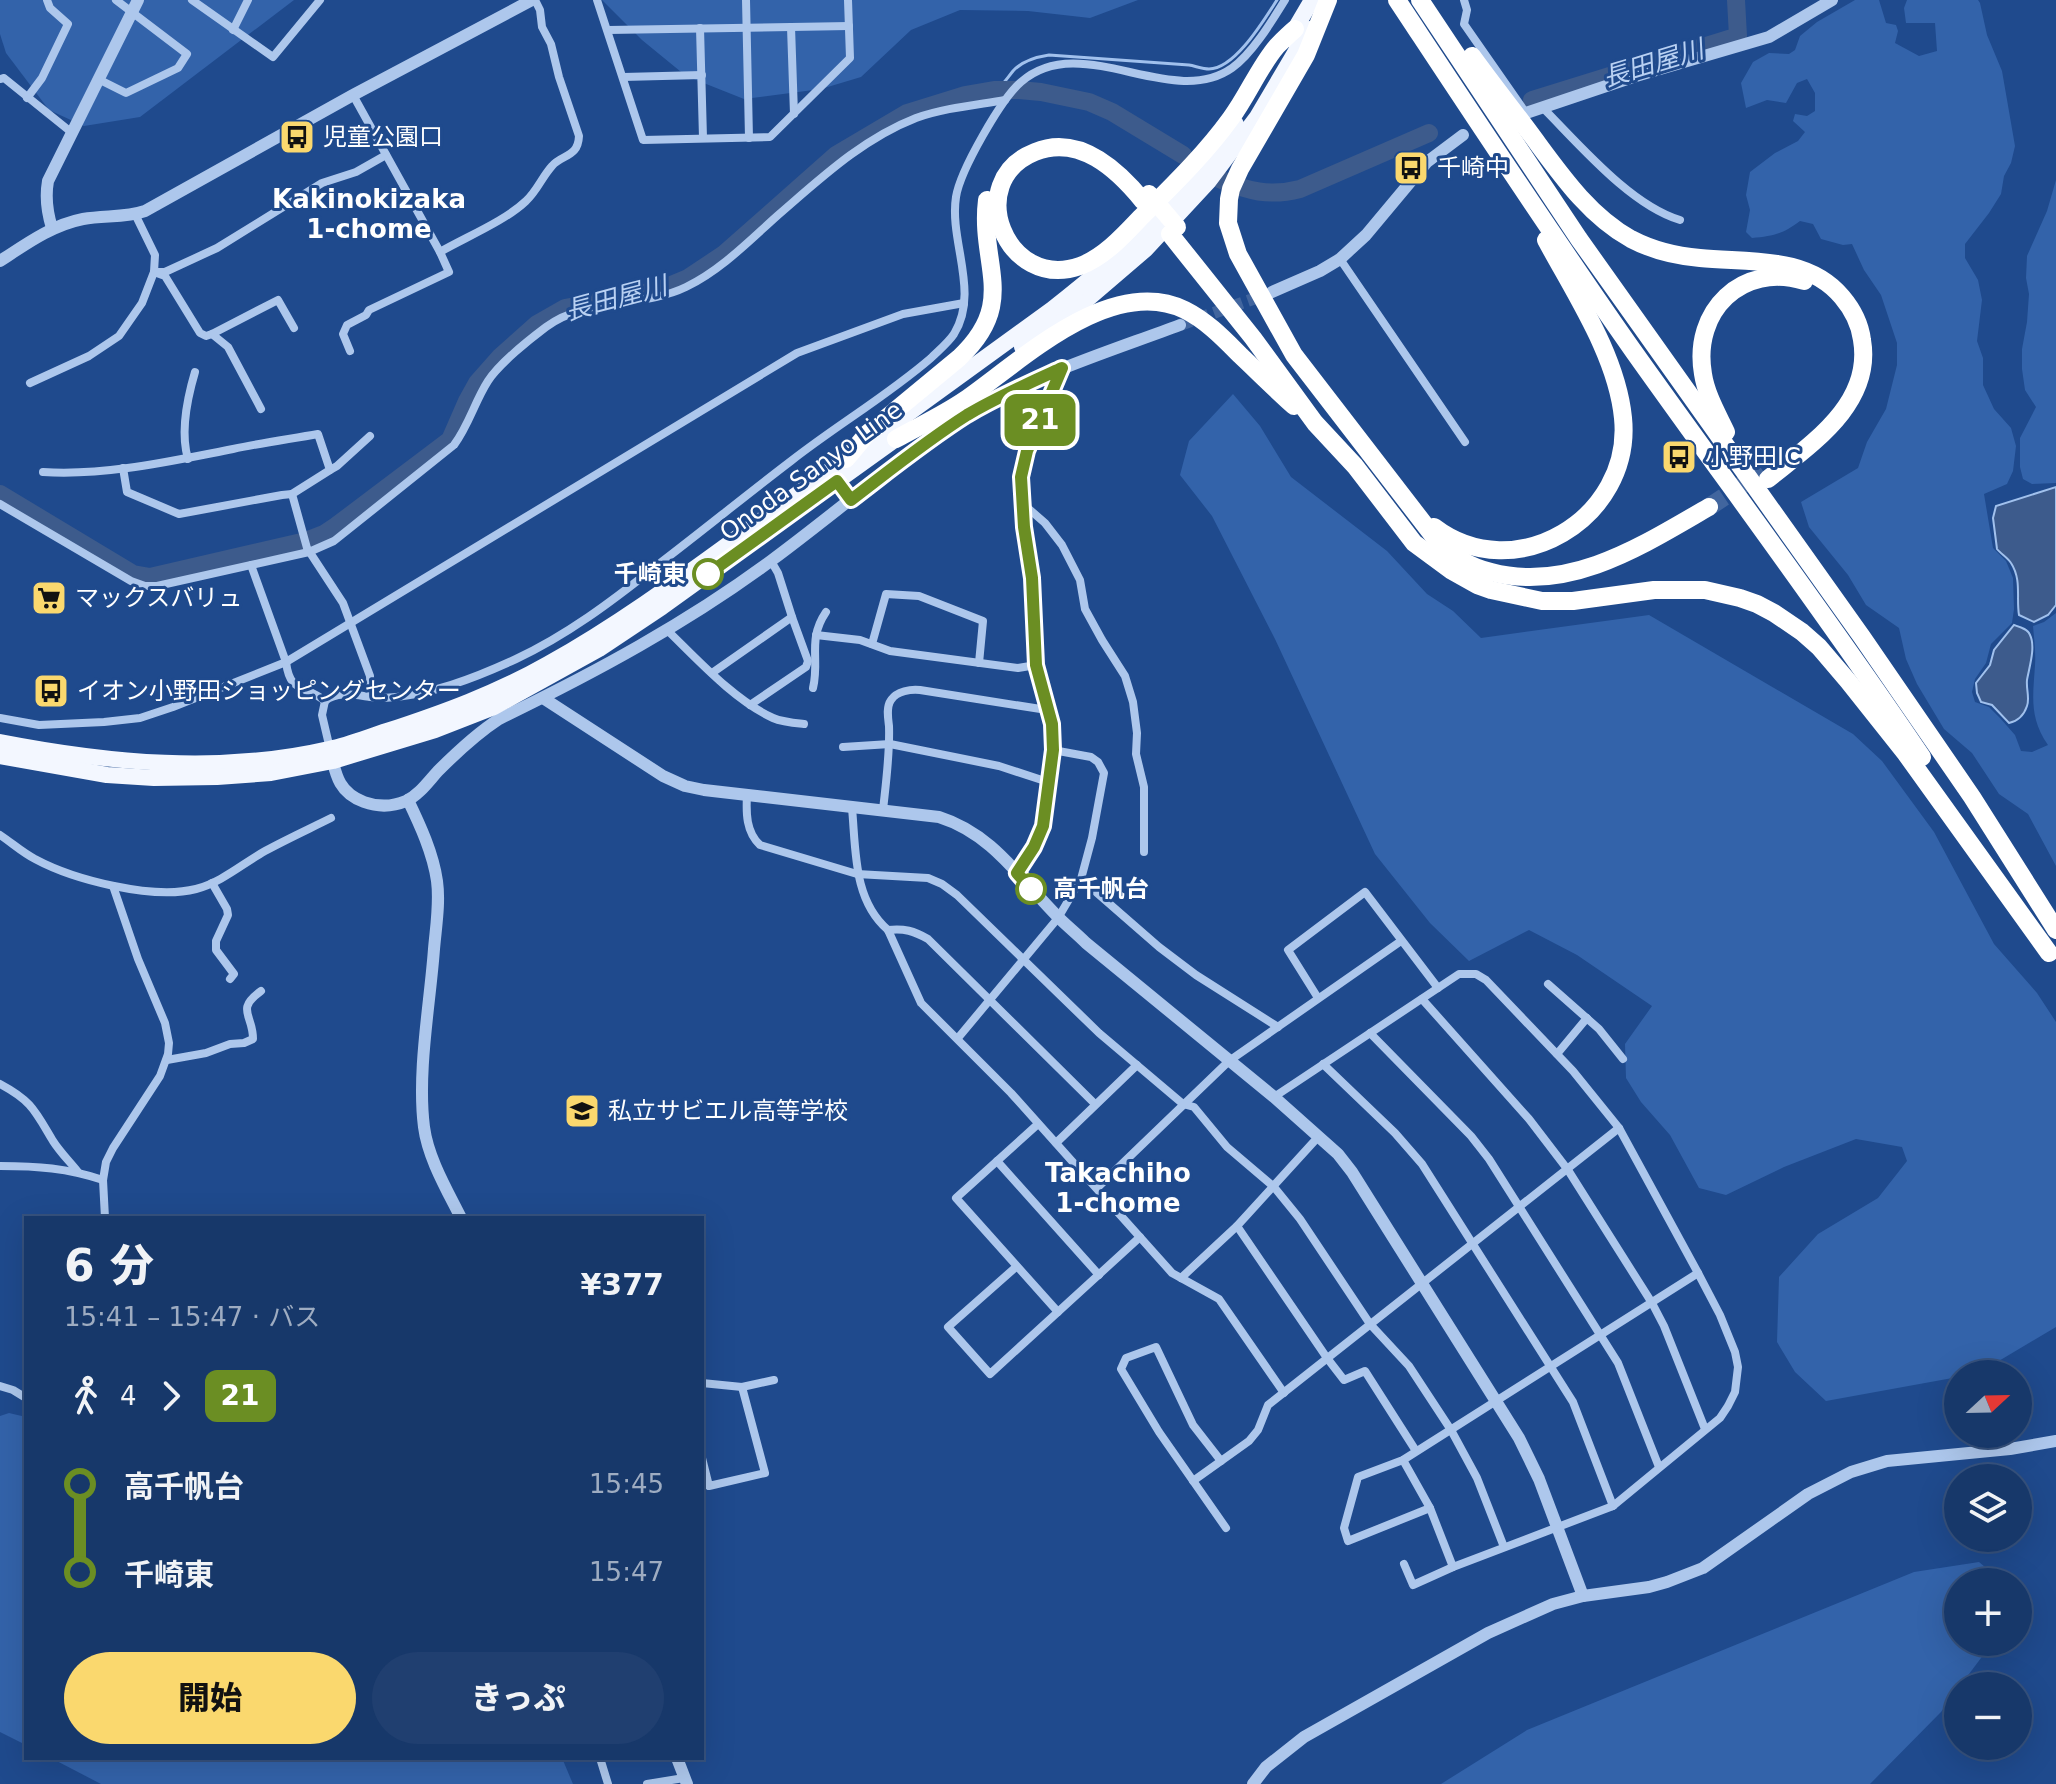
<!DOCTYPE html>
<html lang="ja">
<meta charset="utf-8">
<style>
:root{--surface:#17386a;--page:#203f70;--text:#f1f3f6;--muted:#9eacc1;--line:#36527e;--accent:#fad86e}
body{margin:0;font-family:"DejaVu Sans","Noto Sans JP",sans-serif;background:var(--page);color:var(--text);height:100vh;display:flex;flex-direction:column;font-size:30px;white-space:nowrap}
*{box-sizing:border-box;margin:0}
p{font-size:26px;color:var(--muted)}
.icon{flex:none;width:44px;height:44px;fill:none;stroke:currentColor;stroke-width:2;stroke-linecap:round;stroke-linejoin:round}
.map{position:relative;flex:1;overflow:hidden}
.details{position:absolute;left:24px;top:1216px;width:680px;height:544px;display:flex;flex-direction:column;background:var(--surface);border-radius:0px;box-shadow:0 8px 32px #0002,0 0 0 2px var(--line)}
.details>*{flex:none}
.badge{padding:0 16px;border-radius:12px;font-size:28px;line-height:52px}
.needle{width:52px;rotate:68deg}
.controls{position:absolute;left:1944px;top:1360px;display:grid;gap:16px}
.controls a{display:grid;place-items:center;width:88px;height:88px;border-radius:50%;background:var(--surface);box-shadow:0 8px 32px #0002,0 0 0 2px var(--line);font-size:40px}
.map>.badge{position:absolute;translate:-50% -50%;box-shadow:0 0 0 4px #fff}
.legs{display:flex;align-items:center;gap:12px;height:88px;padding:0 40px;font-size:26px}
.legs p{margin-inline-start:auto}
.overview{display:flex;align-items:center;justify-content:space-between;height:136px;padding:0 40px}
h1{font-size:44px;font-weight:800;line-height:60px}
.action{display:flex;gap:16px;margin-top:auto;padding:16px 40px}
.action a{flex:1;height:92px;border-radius:48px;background:var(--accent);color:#111;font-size:32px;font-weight:800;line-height:92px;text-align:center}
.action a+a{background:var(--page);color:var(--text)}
ul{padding:0 40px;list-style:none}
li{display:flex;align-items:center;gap:28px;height:88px;font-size:30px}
li i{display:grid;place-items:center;width:12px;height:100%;margin:0 10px;background:currentColor}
li i::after{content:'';width:20px;height:20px;margin:-10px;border:6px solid;border-radius:50%;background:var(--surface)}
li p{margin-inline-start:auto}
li:first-child i{background:linear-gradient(#0000 50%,currentColor 0)}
li:last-child i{background:linear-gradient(currentColor 50%,#0000 0)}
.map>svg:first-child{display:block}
.green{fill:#3363aa}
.water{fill:#3d5b8c;stroke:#a1c1ed;stroke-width:2}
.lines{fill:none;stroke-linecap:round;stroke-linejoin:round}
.stream{stroke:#a1c1ed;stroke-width:3}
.river{stroke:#3d5b8c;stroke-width:18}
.tertiary-tunnel{stroke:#41659e;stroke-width:12;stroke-dasharray:12 6;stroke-linecap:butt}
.motorway-tunnel{stroke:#41659e;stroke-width:18;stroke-dasharray:18 9;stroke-linecap:butt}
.minor{stroke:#adc7ec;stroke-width:8}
.tertiary{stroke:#adc7ec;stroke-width:12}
.primary{stroke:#f3f7ff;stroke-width:16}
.motorway{stroke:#fff;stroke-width:18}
.motorway-bridge{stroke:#fff;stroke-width:18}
.line-1-casing{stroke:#fff;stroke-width:18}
.line-1{stroke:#6b8e23;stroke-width:12}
.stop-1-dot{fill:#fff;stroke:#6b8e23;stroke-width:4}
.labels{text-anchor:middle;stroke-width:6;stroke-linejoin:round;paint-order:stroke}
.poi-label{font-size:24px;fill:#fff;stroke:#1f4a8d;text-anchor:start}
.street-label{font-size:24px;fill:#fff;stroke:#1f4a8d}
.stop-label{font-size:24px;font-weight:bold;fill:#fff;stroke:#1f4a8d;text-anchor:end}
.water-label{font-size:26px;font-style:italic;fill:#b9d1f3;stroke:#1f4a8d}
.neighbourhood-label{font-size:26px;font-weight:bold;fill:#fff;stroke:#1f4a8d}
</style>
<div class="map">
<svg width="2056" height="1784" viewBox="0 0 2056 1784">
<rect width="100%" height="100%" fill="#1f4a8d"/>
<g class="green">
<polygon points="0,0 294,0 140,117 84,126 49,110 6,53 0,34"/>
<polygon points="602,0 1138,0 1090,18 1028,11 960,10 911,30 861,77 821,89 744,99 686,76 642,40"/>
<path d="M 1855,0 L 1879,0 L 1886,23 L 1896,25 L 1898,31 L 1895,43 L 1919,56 L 1937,51 L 1935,23 L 1906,23 L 1904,8 L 1907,0 L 1978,0 L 1980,3 L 1987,35 L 2002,71 L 2015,146 L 2011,163 L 2004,176 L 2001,194 L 1989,213 L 1965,244 L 1965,258 L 1978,280 L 1982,300 L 1977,341 L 1983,358 L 1983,385 L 1994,409 L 2011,428 L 2016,446 L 2013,471 L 2007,484 L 1984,494 L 1993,548 L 2006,561 L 2013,578 L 2014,609 L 2012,623 L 1991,644 L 1986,663 L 1975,679 L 1972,692 L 1975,702 L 1989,707 L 2000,718 L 2015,735 L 2021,751 L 2032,752 L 2048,745 C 2029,717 2033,697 2035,665 C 2036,652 2034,638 2033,626 L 2044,622 L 2056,613 L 2056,866 L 2028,814 L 1999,794 L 1972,753 L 1944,729 L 1917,684 L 1906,659 L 1899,628 L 1866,605 L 1848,575 L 1809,527 L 1801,502 L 1858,468 L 1867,442 L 1886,409 L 1897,365 L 1897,343 L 1881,295 L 1864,270 L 1852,244 L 1843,245 L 1821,239 L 1813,224 L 1800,221 C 1783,234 1773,236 1752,238 L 1746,232 L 1750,210 L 1746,195 L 1750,172 L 1775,153 L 1798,141 L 1805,132 L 1793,121 L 1795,114 L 1807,116 L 1815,111 L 1815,93 L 1807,79 L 1797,83 L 1786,103 L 1767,100 L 1746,108 L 1741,83 L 1753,62 L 1769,53 L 1789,54 L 1795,50 L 1800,36 L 1817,22 Z"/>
<polygon points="2056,180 2056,483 2032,484 2023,479 2020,467 2020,438 2036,407 2025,390 2022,369 2022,349 2027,322 2029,294 2026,278 2027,256 2047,211"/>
<polygon points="1233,394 1260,426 1291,477 1387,551 1427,594 1453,611 1481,638 1649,615 1853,734 1882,761 1934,832 1994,944 2037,993 2056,1022 2056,1327 1977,1374 1958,1374 1958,1377 1826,1401 1795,1372 1777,1342 1779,1277 1818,1234 1878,1198 1907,1161 1902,1147 1856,1139 1784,1167 1726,1195 1699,1188 1670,1135 1641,1102 1626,1078 1625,1044 1652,1006 1577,955 1529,930 1469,961 1430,923 1375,854 1275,639 1212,516 1180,475 1189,441"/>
<polygon points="9,1413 26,1417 26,1745 0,1732 0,1416"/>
<polygon points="1979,1562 2003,1582 1958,1582 1958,1642 1991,1642 1990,1646 1960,1686 1958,1686 1958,1689 1941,1712 1870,1784 1441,1784 1527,1730 1914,1572"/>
<polygon points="51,1758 562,1758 573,1784 101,1784"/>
</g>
<g class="water">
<path d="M 2056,487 L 2056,605 L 2048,615 L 2034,622 L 2019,615 C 2016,598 2022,580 2011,563 C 2008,558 2001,554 1997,549 L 1993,518 L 1996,506 Z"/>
<path d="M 2014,625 C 2020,627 2028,629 2030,635 C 2036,647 2029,668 2027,680 C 2026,689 2030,698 2027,706 C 2024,715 2018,721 2009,723 L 1992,705 L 1981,702 L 1977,693 L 1976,683 L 1990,665 L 1994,650 Z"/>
</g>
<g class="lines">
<path class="stream" d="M 994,90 C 1005,83 1005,81 1013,71 C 1022,61 1036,57 1049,55 L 1189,65 C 1195,66 1203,69 1209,69 C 1235,69 1264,20 1277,0"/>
<g class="river">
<polyline points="1532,100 1738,36 1736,0"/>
<path d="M 1219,179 C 1248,191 1269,197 1300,189 L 1429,133"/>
<polyline points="0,494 133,574 150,577 306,541 324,534 336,526 450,440 467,401 477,383 500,357 537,324 565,308 659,290 688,278 724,254 836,155 907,113 965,95 994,90 1019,90 1041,92 1089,102 1112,112 1183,155"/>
</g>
<polyline class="tertiary-tunnel" points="1180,325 1267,294"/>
<polyline class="motorway-tunnel" points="1709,507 1763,471"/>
<g class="minor">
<polyline points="192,0 273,57 320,0"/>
<polyline points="597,0 643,140 770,137 850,58 848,0"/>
<polyline points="746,0 749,138"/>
<polyline points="1464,0 1467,10 1464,24 1526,113"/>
<polyline points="791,27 794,114"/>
<polyline points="700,28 703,138"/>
<polyline points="233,30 248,0"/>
<polyline points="608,30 849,26"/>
<polyline points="623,77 702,75"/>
<polyline points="0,79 4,78 71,132"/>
<polyline points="98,79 126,93 178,68 187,54 116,0"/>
<polyline points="27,98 42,78 68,24 50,8 47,0"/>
<path d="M 1542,107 C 1579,144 1630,205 1680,220"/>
<polyline points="135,214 155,255 154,272 165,276 200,333 206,336 212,334 278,300 294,328"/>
<path d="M 440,252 C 466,237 505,221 526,201 C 537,191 542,177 552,166 C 562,154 578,158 579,136 L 559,77 L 551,44 L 542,27 L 540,10 L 535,0"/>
<polyline points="1340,259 1465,442"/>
<polyline points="212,334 228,347 261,409"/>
<polyline points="350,351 343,334 347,325 366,315 369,310 449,272 440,252 353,95"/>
<polyline points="30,383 89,356 119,336 142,303 154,272 165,272 217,248 322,183 356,172 386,155"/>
<path d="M 188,459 C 180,432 187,399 195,372"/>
<polyline points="123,468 127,492 179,514 282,495 292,494"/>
<polyline points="330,470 337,466 370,436"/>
<path d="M 43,472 C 106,476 171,461 233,449 C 261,443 290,439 318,434 L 330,470 L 292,494 L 307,548 L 343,603 L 370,676 L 371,697"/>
<polyline points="837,481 851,500"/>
<polyline points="1022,503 1045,523 1062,545 1080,580 1085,609 1102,640 1125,676 1133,702 1137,733 1136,754 1144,787 1144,852"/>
<path d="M 0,504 L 131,581 L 145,586 L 157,586 L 309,552 L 334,541 L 454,445 C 469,425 475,401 488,381 C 499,364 530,339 546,327 C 586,297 643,308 686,287 C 721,270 749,241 777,216 C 820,179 862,139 916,118 C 944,108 976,105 1005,100"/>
<path d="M 251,565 L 286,662 C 290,694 304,684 325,701"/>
<path d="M 667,630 C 698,660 734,700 773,718 C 782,722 794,723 804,724"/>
<polyline points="816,635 860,640 890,651 1018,668 1036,665"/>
<polyline points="872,644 886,594 919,596 983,621 979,663"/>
<polyline points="712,673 792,617"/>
<path d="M 813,688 C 820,659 807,640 826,612"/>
<path d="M 325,701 C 340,688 364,698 383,698 C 429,696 475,678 516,659 C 567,635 611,602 655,567 C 701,532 745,496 791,461 C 837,425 887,396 931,358 C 938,351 948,343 954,334 C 980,292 949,241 956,197 C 960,171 1001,99 1021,82 C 1081,29 1171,111 1232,68 C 1252,54 1272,21 1285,0"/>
<polyline points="325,701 322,715 330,749"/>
<polyline points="750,705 806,667 808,661 792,617 778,573 771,561"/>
<polyline points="0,718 39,725 104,722 140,718 173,707 286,662 797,353 903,314 964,303"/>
<polyline points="843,747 890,744 999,766 1048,782"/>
<path d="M 747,795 C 746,813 746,832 760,845 L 857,874 L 928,878 L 942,884 L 957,895 L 1099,1033 L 1183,1104 L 1194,1107 L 1227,1147 L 1274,1187 L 1300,1219 L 1370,1324 L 1409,1366 L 1451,1430 L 1477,1478 L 1504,1547"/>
<path d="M 852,808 C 856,850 853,900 888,930 L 921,1003 L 1011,1093 L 1172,1273 L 1219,1299 L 1284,1393"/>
<path d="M 883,810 C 886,782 890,754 889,726 C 888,718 886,707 891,700 C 897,691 911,689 920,690 L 1047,710"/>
<path d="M 0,835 C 12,843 23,853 35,859 C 74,880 153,900 196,889 C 222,882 242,864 265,851 C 287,839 309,829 331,818"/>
<polyline points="1017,873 1034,847 1043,826 1053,750 1052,724 1036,665 1032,578 1024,527 1021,477 1027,451 1062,368"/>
<polyline points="1081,879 1159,947 1196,975 1278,1027"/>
<polyline points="212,883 227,909 228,915 216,941 216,950 234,974 230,979"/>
<path d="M 888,930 C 904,928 914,931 928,939 L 1095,1104"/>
<polyline points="1548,984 1599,1029 1623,1059"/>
<polyline points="1318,998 1288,950 1365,892 1438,988"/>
<polyline points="1422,999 1529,1119 1568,1170 1652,1303 1664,1326 1705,1429"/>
<polyline points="1370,1033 1471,1136 1489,1159 1618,1363 1659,1467"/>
<polyline points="958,1038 1058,918 1081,879 1092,838 1104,773 1098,762 1091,757 1053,750"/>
<polyline points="1557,1054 1587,1018"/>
<path d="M 167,1060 L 206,1053 L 230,1044 L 244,1043 L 253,1039 C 253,1014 235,1010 261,991"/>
<polyline points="1323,1064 1395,1133 1422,1164 1573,1402 1613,1506"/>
<path d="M 0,1084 C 32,1101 35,1111 53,1141 C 60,1152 70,1162 78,1172"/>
<polyline points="1274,1097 1459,974 1476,974 1486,980 1573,1071 1619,1128 1698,1273 1720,1315 1735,1352 1738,1367 1735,1392 1728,1406 1720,1418 1613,1506 1453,1567 1430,1508 1403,1460"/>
<polyline points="1038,1124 956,1198 1058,1312"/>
<polyline points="1056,1143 1137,1065"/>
<polyline points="997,1161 1099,1275"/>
<path d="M 0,1166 C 37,1166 67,1168 103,1180"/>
<polyline points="1097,1188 1229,1061 1401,941"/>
<polyline points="105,1218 103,1180 106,1162 113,1148 160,1076 168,1054 169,1043 165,1023 138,959 113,886"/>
<polyline points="1237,1226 1327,1358 1344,1380 1365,1371 1416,1451"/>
<polyline points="1016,1267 948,1327 990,1374 1140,1237"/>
<polyline points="1181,1278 1237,1226 1319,1136"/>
<polyline points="702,1383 742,1387 774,1380"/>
<polyline points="0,1386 13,1390 26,1398"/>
<polyline points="702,1458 709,1486 765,1473 742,1387"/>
<polyline points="1221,1461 1193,1425 1156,1347 1126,1358 1121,1369 1159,1432 1226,1528"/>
<polyline points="1193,1481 1249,1441 1258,1430 1268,1405 1619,1128"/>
<polyline points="1430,1508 1348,1541 1344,1528 1358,1477 1403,1460 1698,1273"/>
<polyline points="1404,1564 1413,1585 1453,1567"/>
<polyline points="600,1758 608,1784"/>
<polyline points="647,1784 684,1778"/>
</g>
<g class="tertiary">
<polyline points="1526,113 1636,76 1769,37 1832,0"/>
<path d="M 52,228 C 47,212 45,198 48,181 L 138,0"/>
<path d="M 0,261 C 26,244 52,225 83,219 C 104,215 125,218 145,211 L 353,95 L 532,0"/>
<polyline points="1272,292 1320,271 1340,259 1366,235 1427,162 1463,135"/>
<path d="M 543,698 L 663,776 L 685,786 L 704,790 L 939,817 C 993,834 1020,879 1058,917 C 1067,926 1077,934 1086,943 L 1274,1097 L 1338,1154 L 1352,1172 L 1519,1438 L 1539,1479 L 1583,1596"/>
<path d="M 331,754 C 336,777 340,793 364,802 C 378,807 392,807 406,801 C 419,795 428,782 438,771 C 457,752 476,734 499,719 C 594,673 687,623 772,560 C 837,512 898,458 967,415 C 1033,375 1108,352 1180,325"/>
<path d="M 408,800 C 420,825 433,853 437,881 C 440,903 436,926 434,949 C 430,1004 417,1072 424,1127 C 428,1158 447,1190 461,1218"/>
<polyline points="677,1758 687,1784"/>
<polyline points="1253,1784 1266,1767 1304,1737 1488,1633 1553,1604 1583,1596 1649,1587 1667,1582 1703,1568 1808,1494 1851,1472 1887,1461 2010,1449 2056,1441"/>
</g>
<g class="primary">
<polyline points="1289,39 1312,0"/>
<polyline points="1022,347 1089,298 1145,250 1209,181 1257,117 1309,29"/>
<path d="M 0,742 C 108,763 221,774 329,749 C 349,745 368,737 387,731 C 442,713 497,693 548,664 C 629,619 703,562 778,508 C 869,442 960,376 1051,310 C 1120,256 1187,197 1236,124"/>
<polyline points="0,756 107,775 154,778 217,777 271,773 333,761 435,730 494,707 599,649 662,607 907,431"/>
</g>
<g class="motorway">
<path d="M 1328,0 L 1306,55 L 1240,169 L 1231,189 L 1229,199 L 1228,223 L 1238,254 L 1294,355 L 1438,542 C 1453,557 1471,567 1491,572 C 1570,593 1643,545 1709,507"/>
<path d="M 1397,0 C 1475,118 1553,237 1634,352 C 1730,487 1830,620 1922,757"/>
<polyline points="1420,0 1579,239 1862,637 1972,797 2056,930"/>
<path d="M 1472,56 C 1490,81 1509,105 1527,129 C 1557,169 1586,214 1631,239 C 1652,250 1676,256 1700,258 C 1749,263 1807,255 1842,297 C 1853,310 1860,324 1862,340 C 1873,404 1811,444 1768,479"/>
<path d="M 1143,201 C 1117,169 1079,134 1035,152 C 962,181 1006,292 1080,266 C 1104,257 1123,236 1141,217 C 1173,185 1205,154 1231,118 C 1248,95 1259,67 1277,46 C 1283,40 1289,34 1295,29"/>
<polyline points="1170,234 1253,338 1315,423 1355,466 1414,543 1452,571 1477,585 1491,590 1542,601 1573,601 1654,590 1705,590 1740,598 1757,604 1774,613 1802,632 1819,647 1848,681 1906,754 2049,953"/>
<path d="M 1726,432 C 1717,413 1706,394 1703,374 C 1692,311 1742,262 1804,281"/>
<path d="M 896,439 C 919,426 943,415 965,400 C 1021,361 1111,274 1185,310 C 1207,321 1224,339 1241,356 C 1259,373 1276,390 1294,406"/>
<path d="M 846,459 L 867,434 L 959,358 C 1019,302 979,265 987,200"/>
<path d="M 1434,527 C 1515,589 1633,518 1623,418 C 1617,356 1575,294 1546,240"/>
</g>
<polyline class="motorway-bridge" points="1149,194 1177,227"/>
</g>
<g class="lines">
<defs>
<path id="line-1" d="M 708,574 L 837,481 L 851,500 C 889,471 926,441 967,415 C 997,397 1029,383 1062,368 L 1027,451 L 1021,477 L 1024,527 L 1032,578 L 1036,665 L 1052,724 L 1053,750 L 1043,826 L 1034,847 L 1017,873 L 1031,889"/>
</defs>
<use href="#line-1" class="line-1-casing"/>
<use href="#line-1" class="line-1"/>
</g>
<defs>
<symbol id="bus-square" viewBox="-11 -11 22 22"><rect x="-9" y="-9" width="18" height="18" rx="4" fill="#fad86e" stroke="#1f4a8d"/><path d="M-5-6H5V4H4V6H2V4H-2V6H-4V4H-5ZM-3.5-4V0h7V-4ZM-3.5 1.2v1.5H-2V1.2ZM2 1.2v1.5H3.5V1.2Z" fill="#111"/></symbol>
<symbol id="supermarket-square" viewBox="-11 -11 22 22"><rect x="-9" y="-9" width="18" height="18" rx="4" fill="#fad86e" stroke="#1f4a8d"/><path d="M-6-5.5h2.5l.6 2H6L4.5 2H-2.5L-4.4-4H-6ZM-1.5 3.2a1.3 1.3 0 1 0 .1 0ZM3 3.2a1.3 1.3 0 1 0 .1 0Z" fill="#111"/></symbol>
<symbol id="school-square" viewBox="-11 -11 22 22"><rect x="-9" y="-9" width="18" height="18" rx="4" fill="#fad86e" stroke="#1f4a8d"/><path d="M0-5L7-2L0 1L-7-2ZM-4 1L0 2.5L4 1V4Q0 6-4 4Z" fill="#111"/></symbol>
</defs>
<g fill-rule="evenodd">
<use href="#bus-square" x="277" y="117" width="40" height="40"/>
<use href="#bus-square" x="1391" y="148" width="40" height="40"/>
<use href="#bus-square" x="1659" y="437" width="40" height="40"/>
<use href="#supermarket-square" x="29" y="578" width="40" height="40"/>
<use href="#bus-square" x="31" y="671" width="40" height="40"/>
<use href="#school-square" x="562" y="1091" width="40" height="40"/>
</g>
<g class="stop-1-dot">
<circle cx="708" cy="574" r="14"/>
<circle cx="1031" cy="889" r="14"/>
</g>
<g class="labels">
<g class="poi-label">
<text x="323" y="145">児童公園口</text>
<text x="1437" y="176">千崎中</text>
<text x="1705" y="465">小野田IC</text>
<text x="75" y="606">マックスバリュ</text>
<text x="77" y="699">イオン小野田ショッピングセンター</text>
<text x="608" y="1119">私立サビエル高等学校</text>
</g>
<g class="street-label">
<text transform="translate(811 471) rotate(-36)" y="8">Onoda Sanyo Line</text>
</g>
<g class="stop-label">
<text x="686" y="582">千崎東</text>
<text x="1053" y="897" text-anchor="start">高千帆台</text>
</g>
<g class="water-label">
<text transform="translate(1653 63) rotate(-17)" y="9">長田屋川</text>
<text transform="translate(616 298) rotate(-15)" y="9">長田屋川</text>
</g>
<g class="neighbourhood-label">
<text x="369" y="208">Kakinokizaka<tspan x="369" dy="30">1-chome</tspan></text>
<text x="1118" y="1182">Takachiho<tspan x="1118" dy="30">1-chome</tspan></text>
</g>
</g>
</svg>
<div class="controls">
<a><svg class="needle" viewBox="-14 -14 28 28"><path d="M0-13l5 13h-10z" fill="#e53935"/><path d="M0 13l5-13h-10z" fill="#9eacc1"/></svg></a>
<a><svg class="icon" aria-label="layers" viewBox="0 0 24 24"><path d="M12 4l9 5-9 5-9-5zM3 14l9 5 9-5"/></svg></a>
<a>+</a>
<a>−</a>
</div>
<b class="badge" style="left:1040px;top:420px;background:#6b8e23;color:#fff">21</b>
<section class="details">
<div class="overview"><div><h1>6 分</h1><p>15:41 – 15:47 · バス</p></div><b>¥377</b></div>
<div class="legs"><svg class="icon" aria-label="walk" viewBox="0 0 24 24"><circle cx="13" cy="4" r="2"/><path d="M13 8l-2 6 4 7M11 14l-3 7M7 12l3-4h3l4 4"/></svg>4<svg class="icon" aria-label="forward" viewBox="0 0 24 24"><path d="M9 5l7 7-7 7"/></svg><b class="badge" style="background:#6b8e23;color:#fff">21</b></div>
<ul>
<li><i style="color:#6b8e23"></i><b>高千帆台</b><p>15:45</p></li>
<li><i style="color:#6b8e23"></i><b>千崎東</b><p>15:47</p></li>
</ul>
<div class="action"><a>開始</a><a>きっぷ</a></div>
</section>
</div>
